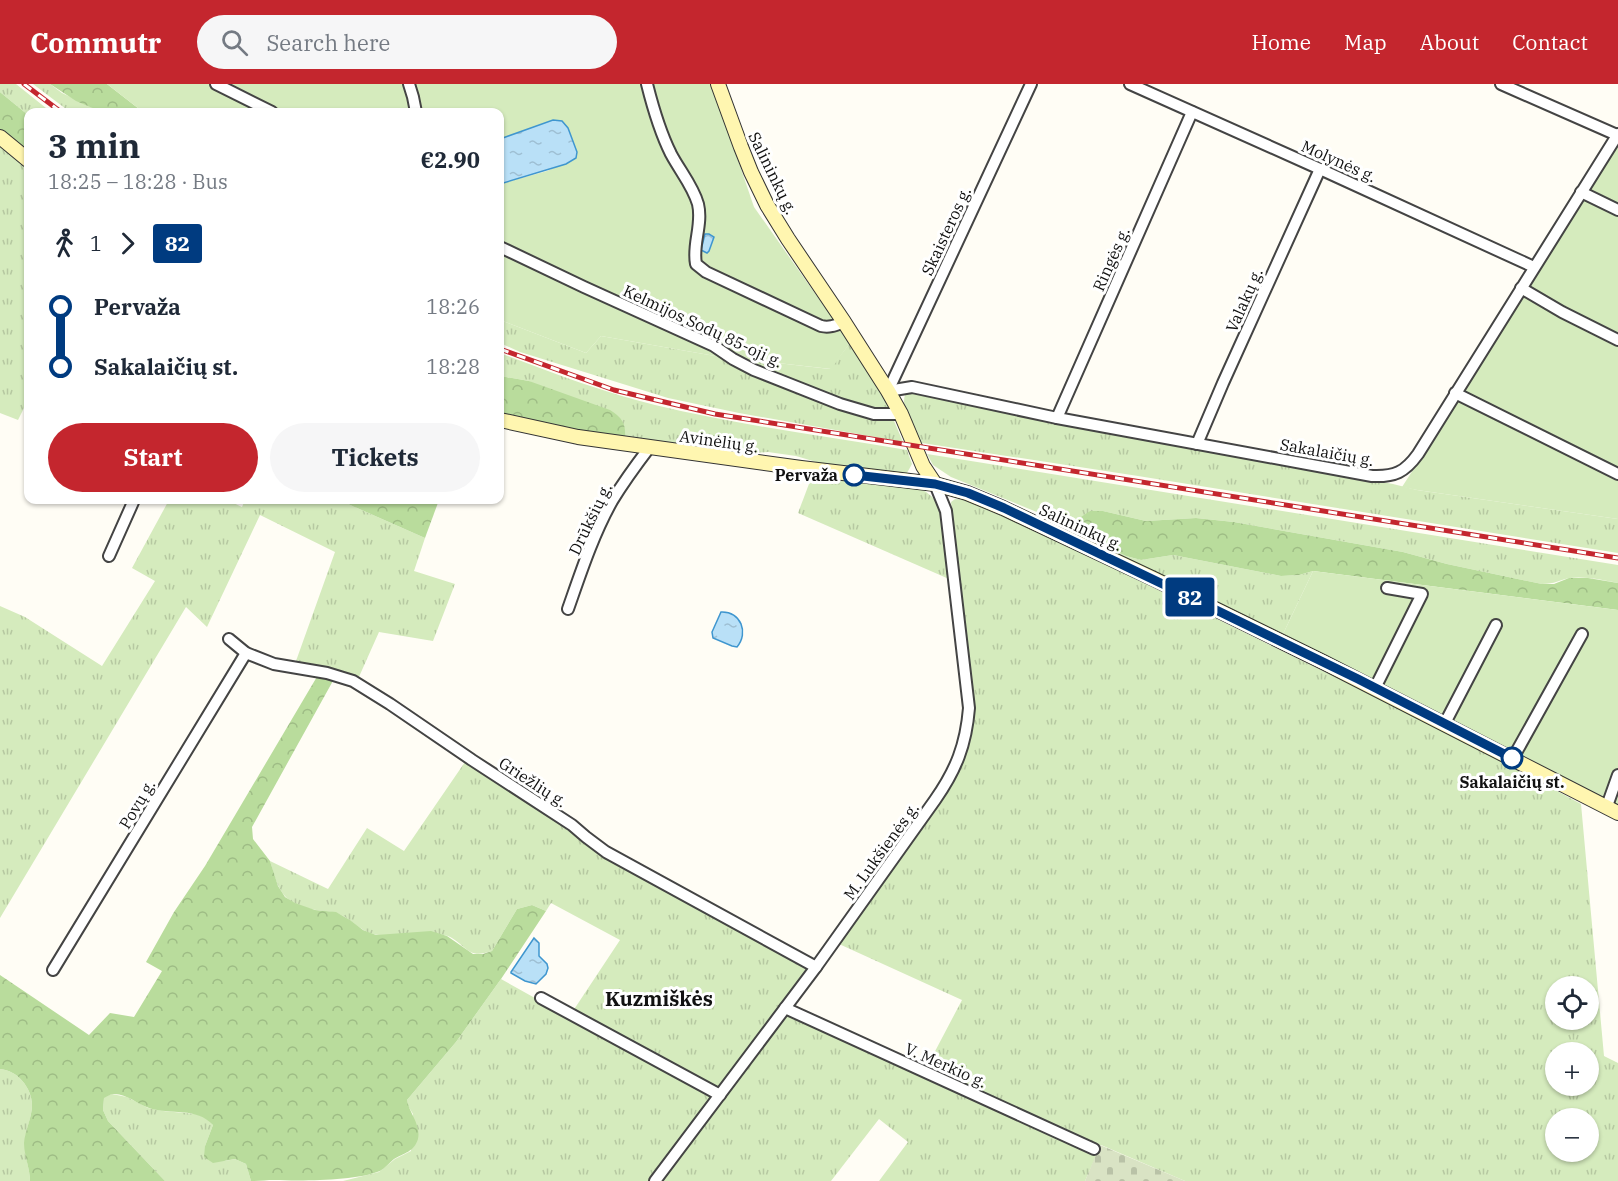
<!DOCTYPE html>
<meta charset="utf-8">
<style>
:root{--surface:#fff;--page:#f6f6f7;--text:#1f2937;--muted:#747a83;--accent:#c4262e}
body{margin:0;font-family:"IBM Plex Serif",serif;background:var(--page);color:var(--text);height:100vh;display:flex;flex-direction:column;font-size:22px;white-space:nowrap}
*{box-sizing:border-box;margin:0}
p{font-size:20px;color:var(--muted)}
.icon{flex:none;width:33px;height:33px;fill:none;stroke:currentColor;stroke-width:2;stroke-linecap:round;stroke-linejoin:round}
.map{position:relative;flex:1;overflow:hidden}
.sheet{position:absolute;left:24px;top:24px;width:480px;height:396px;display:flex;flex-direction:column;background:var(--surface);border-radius:12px;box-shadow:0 2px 4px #0004}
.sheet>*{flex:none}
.badge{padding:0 12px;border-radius:4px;font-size:21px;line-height:39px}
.tools{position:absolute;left:1545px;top:892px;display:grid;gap:12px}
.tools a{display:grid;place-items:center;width:54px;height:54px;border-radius:50%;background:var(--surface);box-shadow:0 2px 4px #0004;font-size:30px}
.map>.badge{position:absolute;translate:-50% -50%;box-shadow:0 0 0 3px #fff}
.legs{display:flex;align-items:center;gap:9px;height:66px;padding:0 24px;font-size:20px}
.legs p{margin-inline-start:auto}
.overview{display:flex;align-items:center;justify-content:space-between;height:102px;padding:0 24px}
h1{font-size:33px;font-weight:800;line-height:45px}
.cta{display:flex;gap:12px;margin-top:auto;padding:12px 24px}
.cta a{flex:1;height:69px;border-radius:36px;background:var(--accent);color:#fff;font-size:24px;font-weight:800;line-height:69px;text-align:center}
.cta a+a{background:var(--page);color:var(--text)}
ul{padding:0 24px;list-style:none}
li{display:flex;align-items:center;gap:21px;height:60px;font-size:22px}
li i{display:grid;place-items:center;width:9px;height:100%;margin:0 8px;background:currentColor}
li i::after{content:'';width:15px;height:15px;margin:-8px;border:4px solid;border-radius:50%;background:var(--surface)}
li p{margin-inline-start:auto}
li:first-child i{background:linear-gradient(#0000 50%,currentColor 0)}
li:last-child i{background:linear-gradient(currentColor 50%,#0000 0)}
header{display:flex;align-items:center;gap:36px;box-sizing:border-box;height:84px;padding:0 30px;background:var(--accent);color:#fff}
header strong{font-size:28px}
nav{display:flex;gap:33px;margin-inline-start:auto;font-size:21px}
.search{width:420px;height:54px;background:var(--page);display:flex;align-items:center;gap:15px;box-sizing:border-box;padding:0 21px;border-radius:33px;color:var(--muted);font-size:22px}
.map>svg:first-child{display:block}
.grass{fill:url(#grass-tufts);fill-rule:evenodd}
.forest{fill:url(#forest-crowns)}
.cemetery{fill:url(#cemetery-stones)}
.garden{fill:#d5ebbd}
.water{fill:url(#water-ripples);stroke:#3f96cf;stroke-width:1.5}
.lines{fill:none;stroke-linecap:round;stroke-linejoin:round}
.minor-casing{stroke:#444;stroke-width:14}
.secondary-casing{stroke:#333;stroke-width:16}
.minor{stroke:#fff;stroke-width:10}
.secondary{stroke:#fff6b0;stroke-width:14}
.rail-casing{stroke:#c4262e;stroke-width:5}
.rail{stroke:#fff;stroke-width:3;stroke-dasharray:9;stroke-linecap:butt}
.line-1-casing{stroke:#fff;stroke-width:14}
.line-1{stroke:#003b80;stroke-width:9}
.stop-1-dot{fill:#fff;stroke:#003b80;stroke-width:3}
.labels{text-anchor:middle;stroke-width:6;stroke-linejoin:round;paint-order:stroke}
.street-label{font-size:16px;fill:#111;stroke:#fff}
.stop-label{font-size:16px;font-weight:bold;fill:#111;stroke:#fff;text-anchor:end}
.quarter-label{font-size:20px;font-weight:bold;fill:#111;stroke:#fff}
</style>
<header>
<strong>Commutr</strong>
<div class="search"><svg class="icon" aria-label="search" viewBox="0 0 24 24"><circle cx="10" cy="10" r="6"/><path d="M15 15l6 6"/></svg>Search here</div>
<nav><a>Home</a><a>Map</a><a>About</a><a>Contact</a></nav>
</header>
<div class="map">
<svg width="1618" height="1097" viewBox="0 0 1618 1097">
<defs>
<pattern id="grass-tufts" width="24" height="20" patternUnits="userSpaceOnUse" patternTransform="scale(1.5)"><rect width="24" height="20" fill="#d5ebbd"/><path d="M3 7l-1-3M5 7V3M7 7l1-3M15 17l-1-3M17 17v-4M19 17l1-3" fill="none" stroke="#b6c8a1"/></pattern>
<pattern id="forest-crowns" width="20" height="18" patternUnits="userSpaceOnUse" patternTransform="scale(1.5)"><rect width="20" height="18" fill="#b9dc9c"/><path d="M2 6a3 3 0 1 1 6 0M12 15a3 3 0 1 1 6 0" fill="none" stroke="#9ebc85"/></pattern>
<pattern id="cemetery-stones" width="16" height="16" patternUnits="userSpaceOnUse" patternTransform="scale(1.5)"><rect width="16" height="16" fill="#d9e3c4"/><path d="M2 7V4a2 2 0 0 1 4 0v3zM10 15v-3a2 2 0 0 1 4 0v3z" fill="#b9c2a7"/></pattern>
<pattern id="water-ripples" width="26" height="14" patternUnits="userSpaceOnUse" patternTransform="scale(1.5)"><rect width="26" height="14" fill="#b9e0f7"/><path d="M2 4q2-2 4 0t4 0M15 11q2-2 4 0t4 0" fill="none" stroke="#9ebfd3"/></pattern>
</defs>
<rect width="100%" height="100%" fill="#fffdf5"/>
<g class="grass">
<polygon points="0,0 16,0 51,28 28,28 28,31 0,8"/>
<polygon points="33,0 50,0 62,9 102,28 70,28"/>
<polygon points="0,60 28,84 28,316 18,336 0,329"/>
<polygon points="500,236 586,269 601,252 715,272 830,285 850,259 883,311 903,358 739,329 668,314 520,268 500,259"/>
<path d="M 500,269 C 550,288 602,308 655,321 C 738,341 823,352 907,366 L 912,380 L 907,389 L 903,390 L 823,380 L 796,372 L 768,368 L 741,370 L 625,354 L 529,297 L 507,293 L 500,293 Z"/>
<path d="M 909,309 L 1393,400 L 1417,406 L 1618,435 L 1618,469 L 1138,392 L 922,359 C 915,346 900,325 905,311 Z"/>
<path d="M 927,370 L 1618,481 L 1618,499 C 1603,496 1585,492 1570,494 C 1559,496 1555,500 1542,500 L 1447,480 L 1403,468 L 1234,438 L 1196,434 L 1146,437 L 1103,427 L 1090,427 L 1080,443 L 1105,462 L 1126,472 L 1141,476 L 1173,471 L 1281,492 L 1299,491 L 1313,487 L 1283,550 L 1115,470 L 1076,444 L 951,393 L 933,381 Z"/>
<path d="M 812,392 L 919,404 C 929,409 935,414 940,425 L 949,495 L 798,429 Z"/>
<path d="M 955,415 L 965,416 L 1059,457 L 1465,657 L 1581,720 L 1604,972 L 1618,979 L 1618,1097 L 1185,1097 L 1101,1061 L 1085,1097 L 879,1097 L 908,1058 L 879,1035 L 831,1097 L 660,1097 L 786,931 L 922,992 L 962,916 L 839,860 L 943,715 L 958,689 L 967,668 L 974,631 L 951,418 ZM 1556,903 L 1588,903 L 1588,936 L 1556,936 ZM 1556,969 L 1588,969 L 1588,1002 L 1556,1002 ZM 1556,1035 L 1588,1035 L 1588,1068 L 1556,1068 Z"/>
<polygon points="169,416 227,416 242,423 245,416 339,416 425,454 414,487 455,500 433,557 379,548 358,595 296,577 335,468 260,431 207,543 186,523 0,834 0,522 25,533 102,582 155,497 132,484"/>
<path d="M 465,678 L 569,743 L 807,883 L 807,888 L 651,1097 L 343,1097 L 379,1088 L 395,1075 L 411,1067 L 413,1030 L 408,1022 L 407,1016 L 456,958 L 501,895 L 569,933 L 620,856 L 551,819 L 546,827 L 532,821 L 517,825 L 492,867 C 467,876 467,861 448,852 C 443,850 435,851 429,851 C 413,851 396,852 379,851 C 363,850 353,836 339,830 C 332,827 324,827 316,826 C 282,819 279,808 270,777 L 328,805 L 367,744 L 404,767 Z"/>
<path d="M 0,985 C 17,986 32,1004 32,1021 C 32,1034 25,1046 25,1059 C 24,1072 30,1084 30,1097 L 0,1097 Z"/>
<polygon points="112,1010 127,1013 148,1024 163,1027 196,1030 207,1034 213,1041 205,1062 225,1077 235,1075 246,1080 251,1097 165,1097 108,1037 103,1026 104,1013"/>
</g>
<g class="forest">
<polygon points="50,0 107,0 143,28 102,28 76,17"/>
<polygon points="0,8 28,31 28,70 0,46"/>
<path d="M 500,293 L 506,293 L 529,297 L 610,326 C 622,334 626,339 625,354 L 548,340 L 500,329 Z"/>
<polygon points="339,416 439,416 425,454"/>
<polygon points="1090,427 1103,427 1146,437 1196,434 1234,438 1403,468 1447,480 1542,500 1554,500 1569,494 1588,494 1618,499 1618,526 1313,487 1299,491 1281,492 1173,471 1141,476 1126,472 1105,462 1080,443 1081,433"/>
<path d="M 318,591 L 334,595 L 252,743 L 253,755 L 270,777 L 278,802 L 285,813 L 295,819 L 315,826 L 336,828 L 350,836 L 363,846 L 376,851 L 431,847 L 447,852 L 473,870 L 483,870 L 492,867 L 517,825 L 532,821 L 546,827 L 501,895 L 456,958 L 407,1016 C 409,1029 421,1040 418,1055 C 414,1068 404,1069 394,1075 C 389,1079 385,1084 380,1087 C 356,1097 302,1097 274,1096 C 267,1096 259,1097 251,1097 L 246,1080 L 235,1075 L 213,1079 L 204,1073 L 205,1062 L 213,1041 C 197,1023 170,1031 149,1024 C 137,1020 126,1009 113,1010 C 111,1010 106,1013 104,1014 L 103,1026 L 108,1037 L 165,1097 L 30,1097 C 30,1084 24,1072 24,1059 C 25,1046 32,1034 32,1021 C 32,1004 17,986 0,985 L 0,891 L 89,951 L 110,929 L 134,933 L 162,887 L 146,878 L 174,828 L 205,782 Z"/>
</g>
<polygon class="cemetery" points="1100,1061 1185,1097 1085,1097"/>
<g class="garden">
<polygon points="107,0 712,0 754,123 850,259 831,285 715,272 601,252 586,269 500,236 500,100 547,87 576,74 577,68 568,44 553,36 500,55 500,28 143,28"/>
<polygon points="1618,61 1618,435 1417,406 1402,403 1475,290"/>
<polygon points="1313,487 1618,526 1618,721 1283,550"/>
</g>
<g class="water">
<polygon points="553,36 562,37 568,44 577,68 576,74 566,80 500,100 500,55"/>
<polygon points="705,150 709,150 714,153 709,167 707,169 701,166"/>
<path d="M 721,528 C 741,527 749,549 737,563 L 732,562 L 713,554 L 712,548 Z"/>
<polygon points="534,854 539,859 539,872 547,880 548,884 546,890 536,900 525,897 511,889 511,888"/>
</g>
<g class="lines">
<defs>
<g id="minor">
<polyline points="216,0 272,28"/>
<polyline points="409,0 413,13 416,28"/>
<path d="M 647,0 C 653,24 660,48 671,70 C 680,87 693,102 698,120 C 703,141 692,160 696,180 L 706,188 L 821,242 C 830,244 836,241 844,238"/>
<polyline points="1130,0 1320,85 1534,183"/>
<polyline points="1501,0 1617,51"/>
<polyline points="1581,108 1618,126"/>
<polyline points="500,163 584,203 714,262 733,275 754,286 840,320 874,330 901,330"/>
<polyline points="1521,204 1562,228 1618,256"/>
<path d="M 888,307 L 912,303 L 1057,334 L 1372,392 C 1395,393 1405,388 1418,370 L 1618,50"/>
<polyline points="888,307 1031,0"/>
<polyline points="1455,309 1618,390"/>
<polyline points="1057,334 1192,28"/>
<polyline points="1197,360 1223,299 1320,85"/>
<polyline points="109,472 134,416"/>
<path d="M 568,525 C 581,488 593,451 612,417 C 623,399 636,381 649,364"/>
<polyline points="229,555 246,569 274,580 327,589 353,597 390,620 472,676 572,741 586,753 606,768 816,883"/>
<polyline points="1375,604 1422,510 1387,504"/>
<polyline points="1445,639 1496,541"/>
<polyline points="1513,674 1582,550"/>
<polyline points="1607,722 1618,691"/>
<polyline points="53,886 246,569"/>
<polyline points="541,914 720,1011"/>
<polyline points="785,924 1094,1065"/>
<path d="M 655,1097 L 816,883 L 935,716 C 956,686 966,661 969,624 L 946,427 L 935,400"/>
</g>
<g id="secondary">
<polyline points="718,0 741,63 751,88 767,121 788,155 844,238 888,307 901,330 923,382 935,400"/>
<polyline points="0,53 28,76"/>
<polyline points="500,336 578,353 801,384 935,400 967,409 1003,424 1154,495 1323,578 1618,729"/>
</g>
</defs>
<use href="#minor" class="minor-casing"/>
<use href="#secondary" class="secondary-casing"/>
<use href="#minor" class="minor"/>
<use href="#secondary" class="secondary"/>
<defs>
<g id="rail">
<polyline points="24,0 61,28"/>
<polyline points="500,265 614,306 715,330 1618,474"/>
</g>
</defs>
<use href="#rail" class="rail-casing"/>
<use href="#rail" class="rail"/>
</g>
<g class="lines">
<defs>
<polyline id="line-1" points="854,391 935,400 968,409 1004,424 1173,505 1358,595 1512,674"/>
</defs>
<use href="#line-1" class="line-1-casing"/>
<use href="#line-1" class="line-1"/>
</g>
<g class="stop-1-dot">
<circle cx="854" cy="391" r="10"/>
<circle cx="1512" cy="674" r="10"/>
</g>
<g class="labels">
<g class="street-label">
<text transform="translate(1339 77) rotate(24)" y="6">Molynės g.</text>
<text transform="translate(773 89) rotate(64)" y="6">Salininkų g.</text>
<text transform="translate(946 147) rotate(-65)" y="6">Skaisteros g.</text>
<text transform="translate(1111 175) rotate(-66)" y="6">Ringės g.</text>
<text transform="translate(1244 216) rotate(-66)" y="6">Valakų g.</text>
<text transform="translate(703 242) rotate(25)" y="6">Kelmijos Sodų 85-oji g.</text>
<text transform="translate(719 357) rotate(8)" y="6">Avinėlių g.</text>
<text transform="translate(1327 368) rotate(10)" y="6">Sakalaičių g.</text>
<text transform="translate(590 435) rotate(-64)" y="6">Drūkšių g.</text>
<text transform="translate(1081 443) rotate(25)" y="6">Salininkų g.</text>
<text transform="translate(533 698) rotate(33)" y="6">Griežlių g.</text>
<text transform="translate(137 720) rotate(-59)" y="6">Povų g.</text>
<text transform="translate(881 767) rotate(-54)" y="6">M. Lukšienės g.</text>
<text transform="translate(946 981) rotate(24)" y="6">V. Merkio g.</text>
</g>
<g class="stop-label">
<text x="838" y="397">Pervaža</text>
<text x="1512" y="704" text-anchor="middle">Sakalaičių st.</text>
</g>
<g class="quarter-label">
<text x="659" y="922">Kuzmiškės</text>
</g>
</g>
</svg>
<div class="tools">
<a><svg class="icon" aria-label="locate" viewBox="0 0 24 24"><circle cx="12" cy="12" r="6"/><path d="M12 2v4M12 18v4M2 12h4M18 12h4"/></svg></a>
<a>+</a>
<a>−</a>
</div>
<b class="badge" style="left:1190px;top:513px;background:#003b80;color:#fff">82</b>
<section class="sheet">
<div class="overview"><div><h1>3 min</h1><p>18:25 – 18:28 · Bus</p></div><b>€2.90</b></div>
<div class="legs"><svg class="icon" aria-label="walk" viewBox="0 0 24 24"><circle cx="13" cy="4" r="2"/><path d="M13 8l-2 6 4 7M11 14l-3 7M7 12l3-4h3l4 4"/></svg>1<svg class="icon" aria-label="forward" viewBox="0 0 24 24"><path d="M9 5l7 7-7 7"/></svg><b class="badge" style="background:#003b80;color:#fff">82</b></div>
<ul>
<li><i style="color:#003b80"></i><b>Pervaža</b><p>18:26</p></li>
<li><i style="color:#003b80"></i><b>Sakalaičių st.</b><p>18:28</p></li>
</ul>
<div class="cta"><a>Start</a><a>Tickets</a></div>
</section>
</div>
